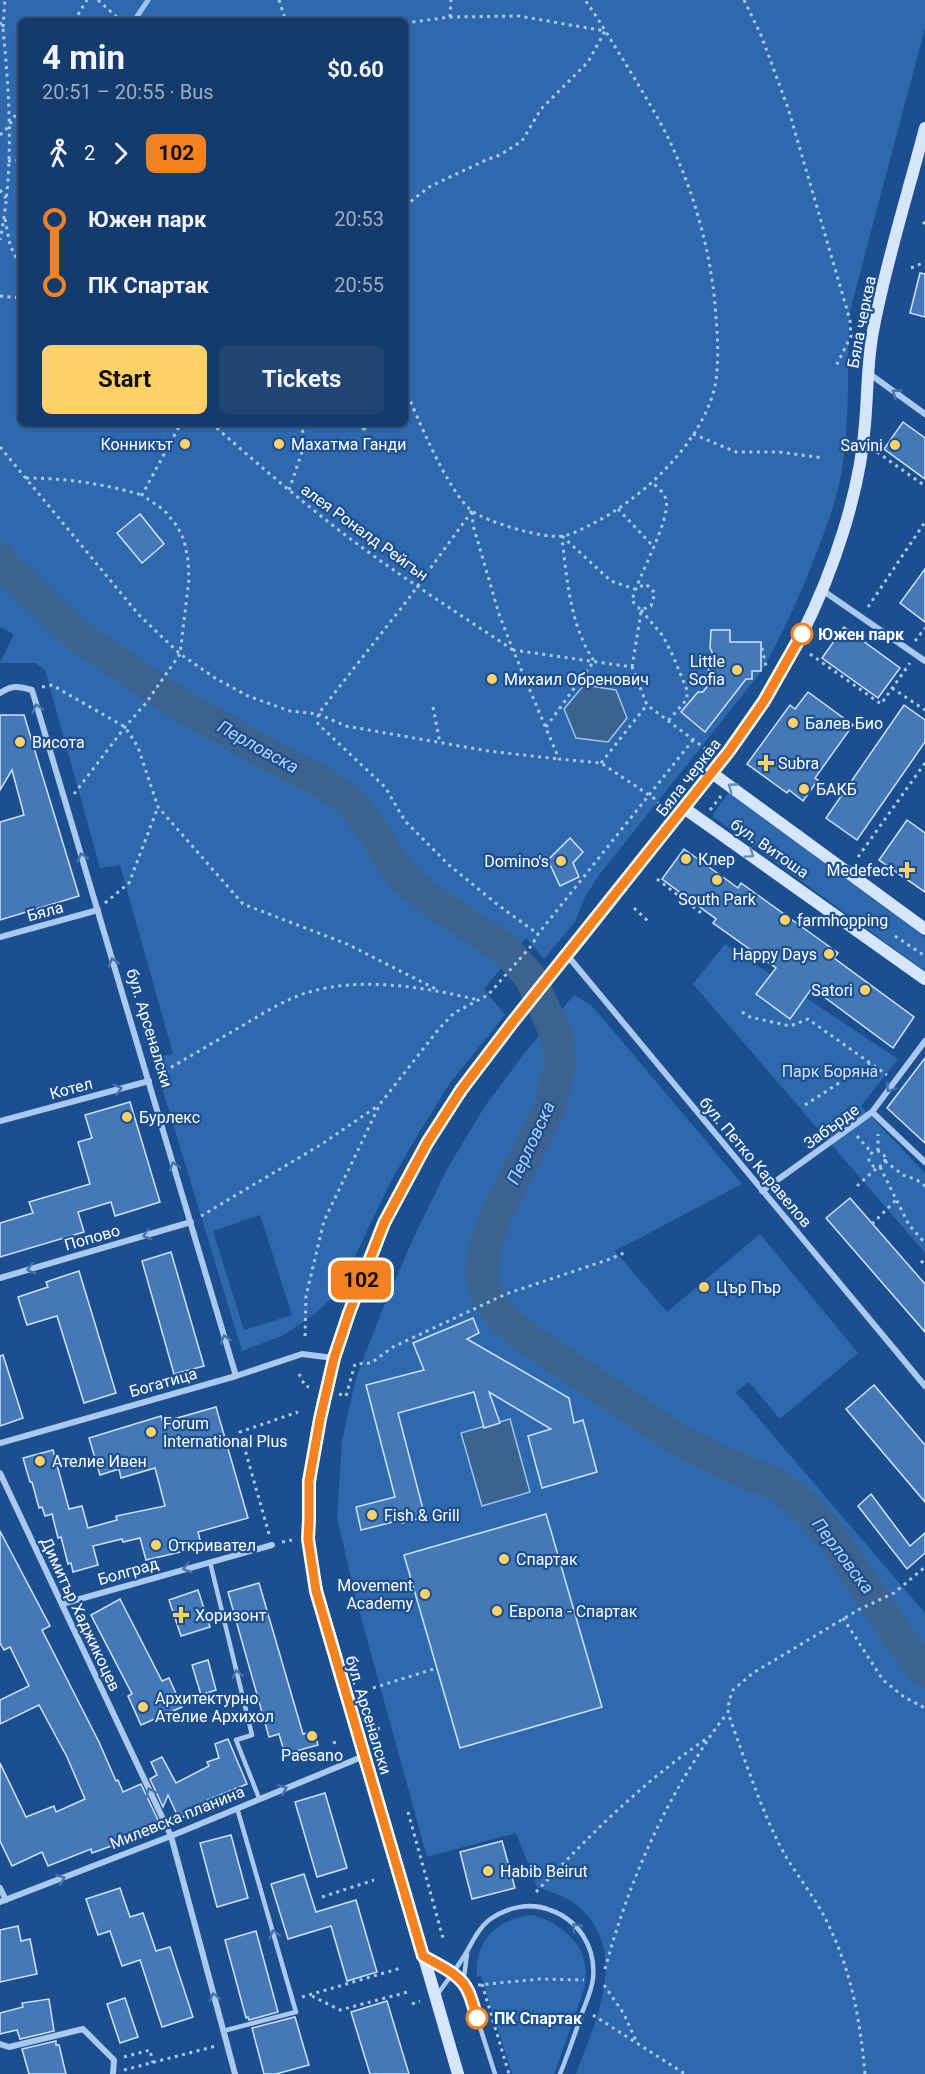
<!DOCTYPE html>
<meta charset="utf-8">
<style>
:root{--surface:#143b6b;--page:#214673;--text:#f1f3f6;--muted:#9dadc1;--line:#33557e;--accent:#ffd166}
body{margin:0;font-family:Roboto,sans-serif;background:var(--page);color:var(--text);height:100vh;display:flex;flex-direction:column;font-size:22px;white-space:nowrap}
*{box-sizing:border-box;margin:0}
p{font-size:20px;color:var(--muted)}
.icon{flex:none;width:33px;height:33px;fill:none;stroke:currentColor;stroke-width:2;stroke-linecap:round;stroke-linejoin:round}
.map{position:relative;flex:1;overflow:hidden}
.details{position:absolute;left:18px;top:18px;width:390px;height:408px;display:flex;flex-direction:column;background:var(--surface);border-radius:9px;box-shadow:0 2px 4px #0004,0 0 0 2px var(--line)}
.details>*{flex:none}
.badge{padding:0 12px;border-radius:9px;font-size:21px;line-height:39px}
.map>.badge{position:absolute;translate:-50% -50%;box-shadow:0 0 0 3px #fff}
.legs{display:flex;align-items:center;gap:9px;height:66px;padding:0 24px;font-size:20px}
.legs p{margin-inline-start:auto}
.overview{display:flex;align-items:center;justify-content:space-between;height:102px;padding:0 24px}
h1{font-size:33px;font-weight:700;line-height:45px}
.primary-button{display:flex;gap:12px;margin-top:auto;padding:12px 24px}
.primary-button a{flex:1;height:69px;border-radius:9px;background:var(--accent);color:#111;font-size:24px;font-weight:700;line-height:69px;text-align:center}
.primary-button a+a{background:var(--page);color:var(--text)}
ul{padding:0 24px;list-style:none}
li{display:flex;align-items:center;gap:21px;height:66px;font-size:22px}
li i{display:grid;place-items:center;width:9px;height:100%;margin:0 8px;background:currentColor}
li i::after{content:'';width:15px;height:15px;margin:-8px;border:4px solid;border-radius:50%;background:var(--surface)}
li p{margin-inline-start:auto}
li:first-child i{background:linear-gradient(#0000 50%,currentColor 0)}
li:last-child i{background:linear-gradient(currentColor 50%,#0000 0)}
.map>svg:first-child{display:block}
.green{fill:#2e69ad;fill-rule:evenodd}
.water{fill:#3c6290;stroke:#9cc4f0;stroke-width:1.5}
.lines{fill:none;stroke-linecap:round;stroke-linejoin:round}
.stream{stroke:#9cc4f0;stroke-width:5}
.river{stroke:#3c6290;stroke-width:32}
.building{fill:#4478b7;stroke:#cfe3fa;stroke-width:1.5}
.path{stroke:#a9c9ee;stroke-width:3;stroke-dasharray:3 4.5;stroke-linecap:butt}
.lane{stroke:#a9c9ee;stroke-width:4.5}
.street{stroke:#a9c9ee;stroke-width:6}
.secondary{stroke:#d6e6fa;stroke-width:12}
.oneway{stroke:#4674ac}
.oneway2{stroke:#668bba}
.line-1-casing{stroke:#fff;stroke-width:14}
.line-1{stroke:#f58220;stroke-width:9}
.poi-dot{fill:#ffd166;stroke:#1b4f8f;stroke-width:2}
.stop-1-dot{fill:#fff;stroke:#f58220;stroke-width:3}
.labels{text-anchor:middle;stroke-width:4.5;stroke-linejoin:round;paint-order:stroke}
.street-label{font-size:16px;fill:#fff;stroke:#1b4f8f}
.poi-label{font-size:16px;fill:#fff;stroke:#1b4f8f;text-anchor:start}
.stop-label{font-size:16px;font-weight:bold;fill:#fff;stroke:#1b4f8f;text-anchor:start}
.park-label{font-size:16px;fill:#cfe3fa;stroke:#1b4f8f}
.water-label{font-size:18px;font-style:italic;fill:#b5d3f5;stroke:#1b4f8f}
</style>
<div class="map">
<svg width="925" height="2074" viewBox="0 0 925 2074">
<rect width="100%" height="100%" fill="#1b4f8f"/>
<g class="green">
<path d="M 0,0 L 925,0 L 925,28 L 850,311 C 846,363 851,417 842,470 C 837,500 826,528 815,557 C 800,596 782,635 761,672 L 599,875 L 585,897 L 575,922 L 544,959 L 526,938 L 484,989 L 505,1015 L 450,1083 L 417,1136 L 390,1183 L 338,1292 L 315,1314 L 282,1336 L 242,1351 L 153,1058 L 173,1054 L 120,865 L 100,868 L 45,670 L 36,663 L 0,663 L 14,634 L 0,627 ZM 21,21 L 405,21 L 405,423 L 21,423 ZM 260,1215 L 292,1315 L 244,1330 L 213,1231 Z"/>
<polygon points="729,792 925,937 925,971 712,816"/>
<polygon points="725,944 898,1059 861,1106 925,1173 925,1253 693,984"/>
<path d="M 574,995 L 591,1005 L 627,1047 L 742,1184 L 615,1251 L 667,1312 L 760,1234 L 858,1353 L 780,1419 L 749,1382 L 736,1392 L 925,1613 L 925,2074 L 576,2074 C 597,2017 633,1945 571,1901 C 561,1895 548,1891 537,1887 L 516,1833 L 427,1857 L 356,1599 L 337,1517 L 342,1440 L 356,1378 L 381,1313 L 412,1241 L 447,1169 L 485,1106 L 523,1055 Z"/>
<path d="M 532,1915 C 565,1924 591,1948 585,1985 C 583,1994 579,2003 576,2012 C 569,2033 562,2053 554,2074 L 512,2074 L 481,1976 L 477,1977 C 474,1941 497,1919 532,1915 Z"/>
</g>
<g class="water">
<polygon points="584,685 616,690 627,718 608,742 576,738 564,709"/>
<polygon points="510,1419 530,1492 482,1506 461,1433"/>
</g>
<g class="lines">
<g class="stream">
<polyline points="134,21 148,0"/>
<polyline points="362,423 364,428"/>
</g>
<polyline class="river" points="0,559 7,569 77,635 174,701 285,764 324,783 351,803 375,833 390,860 403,877 428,898 505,949 530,977 558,1039 560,1065 549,1109 496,1215 485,1247 481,1275 488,1297 503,1319 535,1344 683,1443 735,1468 776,1484 807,1509 832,1537 902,1642 925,1671"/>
</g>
<g class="building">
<polygon points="920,273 925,274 925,317 910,313"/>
<polygon points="903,422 925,438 925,479 884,449"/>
<polygon points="140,514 164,544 142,563 117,533"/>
<polygon points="925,569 925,622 900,603"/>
<polygon points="844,627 900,668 878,698 822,658"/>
<polygon points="711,630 730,630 730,642 761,642 761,671 752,671 752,679 746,679 705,732 681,712 698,692 703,692 711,681 708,668 715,658 710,648"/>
<polygon points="808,692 853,725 815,778 818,780 803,801 789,790 787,793 747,764 790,705 795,709"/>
<polygon points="904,705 925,720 925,742 857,840 826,818"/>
<polygon points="0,715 24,715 79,896 0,920 0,822 24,815 12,770 0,790"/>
<polygon points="907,820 925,833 925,892 879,860"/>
<polygon points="570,838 583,852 573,863 579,877 560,886 548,860"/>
<polygon points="684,849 738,888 741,883 827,945 838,953 834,958 914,1017 893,1048 812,988 790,1019 756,994 776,968 713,923 716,919 662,879"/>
<polygon points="925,1058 925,1143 887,1108"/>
<polygon points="130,1102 160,1202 115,1216 111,1202 78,1212 84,1232 0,1257 0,1223 33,1213 29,1202 90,1184 78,1142 92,1138 85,1115"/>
<polygon points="850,1198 925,1284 925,1332 826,1218"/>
<polygon points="171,1252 204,1366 174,1374 142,1261"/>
<polygon points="79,1271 116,1393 84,1403 57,1316 27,1325 18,1297 48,1287 46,1282"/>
<polygon points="473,1318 479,1333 467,1339 569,1398 574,1423 583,1420 597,1472 542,1488 528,1436 551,1429 489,1392 500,1423 484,1428 474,1392 398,1413 425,1517 402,1523 401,1520 361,1530 356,1507 395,1497 366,1385 424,1370 413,1343"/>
<polygon points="3,1355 23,1418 0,1426 0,1356"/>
<polygon points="874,1385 925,1445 925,1502 846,1409"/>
<polygon points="216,1407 248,1518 198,1532 202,1547 146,1560 140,1538 123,1542 122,1539 93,1546 98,1565 73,1572 71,1563 68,1564 61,1537 58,1538 52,1514 45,1516 42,1507 39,1508 32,1482 30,1482 23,1458 53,1450 69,1509 82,1506 88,1528 117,1520 116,1516 165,1506 155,1468 121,1478 119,1469 100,1475 89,1438 161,1416 163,1422"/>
<polygon points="871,1494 910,1546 925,1533 925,1553 907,1569 858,1506"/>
<polygon points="546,1514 602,1707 460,1748 404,1555"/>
<polygon points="0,1531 50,1626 42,1630 99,1742 116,1781 118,1780 123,1792 141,1784 158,1820 155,1827 117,1844 92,1853 91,1849 48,1866 42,1852 12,1866 0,1841 0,1763 26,1817 54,1806 56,1812 85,1799 67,1757 39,1705 0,1724 0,1700 29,1686 10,1647 4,1650 0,1643"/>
<polygon points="259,1583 303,1734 314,1731 318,1745 285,1754 279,1734 269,1737 228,1592"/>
<polygon points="198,1590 210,1627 181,1636 169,1600"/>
<polygon points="120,1599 162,1681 169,1678 182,1707 141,1725 128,1696 132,1694 91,1615"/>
<polygon points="208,1660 216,1690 201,1695 192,1665"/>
<polygon points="228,1739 247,1784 208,1800 210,1804 179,1819 168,1795 163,1807 150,1779 157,1775 151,1762 162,1757 176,1783 209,1766 207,1762 219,1758 215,1744"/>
<polygon points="325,1793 347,1868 317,1877 295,1802"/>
<polygon points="231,1835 248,1898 217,1907 200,1843"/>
<polygon points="502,1841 515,1888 472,1899 460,1852"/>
<polygon points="304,1874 316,1912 356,1900 377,1972 347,1981 331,1926 288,1939 271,1884"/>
<polygon points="120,1888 130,1917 143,1913 156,1951 170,1947 193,2017 162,2027 140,1960 122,1966 110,1931 98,1935 86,1899"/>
<polygon points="18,1926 21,1941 30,1939 37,1974 0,1982 0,1930"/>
<polygon points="256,1931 278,2012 249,2020 248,2017 246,2018 225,1940"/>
<polygon points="125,1998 138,2037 120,2043 107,2004"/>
<polygon points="49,1999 54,2031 20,2039 17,2030 0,2034 0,2013 23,2007 22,2003"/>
<polygon points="387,2001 409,2074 370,2074 351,2012"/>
<polygon points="295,2017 309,2065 276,2074 264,2074 252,2028"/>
<polygon points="56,2041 56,2045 59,2045 66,2074 29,2074 22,2049"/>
</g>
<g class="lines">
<g class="path">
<polyline points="98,0 121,21"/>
<polyline points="279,0 286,21"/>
<polyline points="744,0 761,35 788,108 850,320 851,336 835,368"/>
<polyline points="450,17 451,0"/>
<polyline points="74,21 87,0"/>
<path d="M 0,22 L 3,29 C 10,98 14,172 0,240"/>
<polyline points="405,23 450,17 519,16 605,31 588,62 541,109 522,141 500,155 486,160 429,187 405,206"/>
<polyline points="3,27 5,0"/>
<polyline points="0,135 8,127 21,106"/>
<polyline points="8,161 21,160"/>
<polyline points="0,190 6,198"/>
<polyline points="5,219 10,245 21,268"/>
<polyline points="923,222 925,224"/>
<polyline points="911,268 925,262"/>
<polyline points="0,296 21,298"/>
<path d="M 405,388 C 417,417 448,492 472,511 C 487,522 543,539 562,536 C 571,535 580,530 588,526 C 640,501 702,444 715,386 C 719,364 718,340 716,318 C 713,265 699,209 678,160 C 664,125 643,93 624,61 C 611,41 599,19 585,0"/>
<path d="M 211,423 C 253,460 296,497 340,531 C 396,574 455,611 513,650"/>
<polyline points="693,434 736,452 779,452 824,458"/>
<polyline points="0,447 139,615 180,654 215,678 248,696 290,711 318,714 346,726 488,751 559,759"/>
<polyline points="877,452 925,486"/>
<path d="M 26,478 C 66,478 104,484 142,495"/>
<polyline points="289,490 305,443 301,423"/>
<polyline points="618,509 654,547"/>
<path d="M 472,511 L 409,598 L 322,709 C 318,714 317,717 318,724 L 385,787 L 405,821 L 449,865 L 498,905 L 538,934"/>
<polyline points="472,512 473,525 499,614 513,650"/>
<path d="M 562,536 L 611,581 L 635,589 L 646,584 L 655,593 L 651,606 L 641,610 L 632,601 C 637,578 671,520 666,500 C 665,493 657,487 652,482"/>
<polyline points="868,607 925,522"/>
<polyline points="641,610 663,636 673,656 687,690 687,699 668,721"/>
<polyline points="915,641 925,628"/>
<polyline points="762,648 766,666"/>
<polyline points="810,654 881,704 910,663"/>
<polyline points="632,667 641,612"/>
<polyline points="42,687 52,685 125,727 138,747 158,807 243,904 347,944 436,989"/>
<polyline points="892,688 925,710"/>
<polyline points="433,707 440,743"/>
<path d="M 546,727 L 594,661 C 570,625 567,580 562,538"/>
<polyline points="601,763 646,706"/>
<polyline points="74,794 125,727 146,703 180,654 189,579 188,560 184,540 177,526 164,510 142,495 181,423"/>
<polyline points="710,810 721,796"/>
<polyline points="661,812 658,801 601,763 559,759 513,650 632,667 647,705 711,753"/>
<polyline points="858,857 925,763"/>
<polyline points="657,879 701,913"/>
<polyline points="105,903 129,883 158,807"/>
<polyline points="634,908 649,922"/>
<polyline points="895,936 925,956"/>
<polyline points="742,1012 750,1017 790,1026 808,1019 887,1075"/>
<path d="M 158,1075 C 187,1058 216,1041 245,1024 C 264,1013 284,1000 306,993 C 359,976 425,987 478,1000"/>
<polyline points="805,1105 870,1063"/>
<polyline points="857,1136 872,1153"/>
<circle cx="877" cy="1159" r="8"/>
<polyline points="878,1151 878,1134"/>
<polyline points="885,1161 903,1175 917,1180 925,1186"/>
<polyline points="880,1167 909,1225 925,1243"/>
<polyline points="857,1186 877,1168"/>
<polyline points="201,1216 322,1144 379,1105"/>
<polyline points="872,1224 896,1200"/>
<polyline points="921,1263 925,1259"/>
<polyline points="305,1336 306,1296 324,1221 380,1104 438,1030 454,1013 488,995 532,945 538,934 693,740"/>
<polyline points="299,1374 305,1386 309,1387"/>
<polyline points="339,1394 346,1396 355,1364 371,1363 393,1347 506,1294 610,1259 626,1252"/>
<polyline points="269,1534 240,1432 298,1412"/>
<polyline points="282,1542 292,1540"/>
<polyline points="843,1618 883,1680 904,1697 925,1708"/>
<polyline points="373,1688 437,1668"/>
<polyline points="377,1729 384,1727"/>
<polyline points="333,1743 339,1741"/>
<polyline points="408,1812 443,1938"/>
<path d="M 536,1892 C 592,1833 641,1783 709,1737"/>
<polyline points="322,1897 374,1880"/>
<path d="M 605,1969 C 625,1896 653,1827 693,1763 C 704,1746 714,1729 727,1714"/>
<polyline points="482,1984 509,2074"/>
<polyline points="478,1985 540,1979 584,1980"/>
<polyline points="604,1985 624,2014 637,2043"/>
<polyline points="312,1996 340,2010 408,1992"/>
<polyline points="302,1997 401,1968"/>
<polyline points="412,2004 420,2001"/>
<polyline points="593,2015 685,2074"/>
<polyline points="124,2057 150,2050 153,2063"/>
<polyline points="124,2070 216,2046"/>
<path d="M 865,2074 C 860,2020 852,1973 828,1924 C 815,1896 794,1873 780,1846 C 759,1804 744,1757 728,1713 L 729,1701 L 733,1690 L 753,1673 L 858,1610 L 894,1593 L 925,1567"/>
</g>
<g class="lane">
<polyline points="210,1562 252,1735 236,1740 259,1798"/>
<polyline points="467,1954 464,1977 495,2074"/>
<polyline points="428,1958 453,1973 466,1987"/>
<path d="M 437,1995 C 447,1981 457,1968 466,1953 C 473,1941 478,1929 489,1920 C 507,1907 530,1902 550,1910 C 579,1920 596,1948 593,1978 C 592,1990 586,2002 582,2013 C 575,2034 568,2054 560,2074"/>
<polyline points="223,2031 296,2012 237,1808"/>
</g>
<g class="street">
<polyline points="867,372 925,414"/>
<polyline points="822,590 925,661"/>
<path d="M 0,693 C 12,685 18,686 32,690 L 236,1376"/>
<polyline points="0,937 98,910"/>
<polyline points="567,955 925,1386"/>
<polyline points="872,1112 925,1162"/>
<polyline points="0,1121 149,1081"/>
<polyline points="762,1191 872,1112 925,1041"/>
<polyline points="0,1278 191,1222"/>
<polyline points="0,1443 236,1376 302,1354 334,1358"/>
<polyline points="0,1473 171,1836 235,2074"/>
<polyline points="62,1604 272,1545"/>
<polyline points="0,1888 6,1900"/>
<polyline points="0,1902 171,1836 364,1756"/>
<polyline points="0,2044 9,2047 83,2029 114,2060 113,2074"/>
</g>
<g class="secondary">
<polyline points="712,773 925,929"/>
<polyline points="684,808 925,979"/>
<path d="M 458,2074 L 317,1591 C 314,1573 309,1554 308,1535 C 307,1467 321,1398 342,1334 C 364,1267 391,1201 429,1140 C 469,1075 517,1016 566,957 C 599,917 630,876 662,835 C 714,771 765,708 802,634 C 833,572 860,493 865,424 C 868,391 867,359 874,326 C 887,259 908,193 925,128"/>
</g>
</g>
<defs><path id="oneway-chevron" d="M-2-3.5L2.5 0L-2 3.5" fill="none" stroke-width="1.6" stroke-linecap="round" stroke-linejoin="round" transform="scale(1.5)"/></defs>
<g class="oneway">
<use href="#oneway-chevron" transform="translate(896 393) rotate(-144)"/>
<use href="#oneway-chevron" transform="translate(37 708) rotate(-107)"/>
<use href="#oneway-chevron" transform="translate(82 857) rotate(-107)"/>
<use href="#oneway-chevron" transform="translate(113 962) rotate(-107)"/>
<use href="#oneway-chevron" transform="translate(890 1088) rotate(126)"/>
<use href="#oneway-chevron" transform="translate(118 1089) rotate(-15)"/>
<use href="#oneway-chevron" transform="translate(174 1166) rotate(-107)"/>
<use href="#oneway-chevron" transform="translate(147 1235) rotate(164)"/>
<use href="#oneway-chevron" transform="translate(31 1269) rotate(164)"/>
<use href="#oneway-chevron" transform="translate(225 1339) rotate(-107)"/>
<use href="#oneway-chevron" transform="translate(187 1568) rotate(164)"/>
<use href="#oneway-chevron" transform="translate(237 1674) rotate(-104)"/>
<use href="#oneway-chevron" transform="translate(283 1789) rotate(-22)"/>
<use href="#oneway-chevron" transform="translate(150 1792) rotate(-115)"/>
<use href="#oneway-chevron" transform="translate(61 1879) rotate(-21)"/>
<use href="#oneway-chevron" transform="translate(576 1927) rotate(-132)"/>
<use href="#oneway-chevron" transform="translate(274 1934) rotate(-106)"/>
<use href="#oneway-chevron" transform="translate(214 1997) rotate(-105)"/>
</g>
<g class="oneway2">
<use href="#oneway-chevron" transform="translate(732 787) rotate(-144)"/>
<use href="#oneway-chevron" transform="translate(750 854) rotate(35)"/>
</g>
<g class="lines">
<defs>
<path id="line-1" d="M 477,2018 C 474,2009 472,1999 468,1991 C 461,1974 438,1965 423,1956 L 316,1591 L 308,1539 L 309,1520 L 309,1481 L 320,1419 L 334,1358 L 349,1313 L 384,1223 L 427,1143 L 461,1090 L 512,1023 L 729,751 L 764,701 L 802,634"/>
</defs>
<use href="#line-1" class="line-1-casing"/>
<use href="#line-1" class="line-1"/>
</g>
<g class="poi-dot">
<circle cx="185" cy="444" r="6"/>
<circle cx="279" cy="444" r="6"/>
<circle cx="895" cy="445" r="6"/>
<circle cx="737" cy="670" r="6"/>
<circle cx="492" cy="679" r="6"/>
<circle cx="793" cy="723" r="6"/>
<circle cx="20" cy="742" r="6"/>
<path d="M763 754h6v6h6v6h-6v6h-6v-6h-6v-6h6z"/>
<circle cx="804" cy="789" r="6"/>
<circle cx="686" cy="859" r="6"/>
<circle cx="561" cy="861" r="6"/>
<path d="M904 861h6v6h6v6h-6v6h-6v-6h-6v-6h6z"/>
<circle cx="717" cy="880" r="6"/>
<circle cx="785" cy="920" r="6"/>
<circle cx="829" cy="954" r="6"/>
<circle cx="865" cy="990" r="6"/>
<circle cx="127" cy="1117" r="6"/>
<circle cx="704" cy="1287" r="6"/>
<circle cx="151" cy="1432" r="6"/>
<circle cx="40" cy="1461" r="6"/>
<circle cx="372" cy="1515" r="6"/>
<circle cx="156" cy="1545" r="6"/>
<circle cx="504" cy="1559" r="6"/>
<circle cx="425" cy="1594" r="6"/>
<circle cx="497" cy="1611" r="6"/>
<path d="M178 1606h6v6h6v6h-6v6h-6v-6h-6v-6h6z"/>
<circle cx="143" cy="1707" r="6"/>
<circle cx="312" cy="1736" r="6"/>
<circle cx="488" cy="1871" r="6"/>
</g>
<g class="stop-1-dot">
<circle cx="802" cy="634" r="10"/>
<circle cx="477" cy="2018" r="10"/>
</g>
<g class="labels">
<g class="street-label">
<text transform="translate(861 322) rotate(-79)" y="6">Бяла черква</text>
<text transform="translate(365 532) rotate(36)" y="6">алея Роналд Рейгън</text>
<text transform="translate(688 777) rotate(-52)" y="6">Бяла черква</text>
<text transform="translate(770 848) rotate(35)" y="6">бул. Витоша</text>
<text transform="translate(45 911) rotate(-15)" y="6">Бяла</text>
<text transform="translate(150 1028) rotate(73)" y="6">бул. Арсеналски</text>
<text transform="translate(71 1088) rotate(-15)" y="6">Котел</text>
<text transform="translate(831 1126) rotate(-36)" y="6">Забърде</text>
<text transform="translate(756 1162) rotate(50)" y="6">бул. Петко Каравелов</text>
<text transform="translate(92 1237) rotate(-16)" y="6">Попово</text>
<text transform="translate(163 1382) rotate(-16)" y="6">Богатица</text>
<text transform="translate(128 1571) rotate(-16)" y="6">Болград</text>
<text transform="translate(81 1614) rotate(65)" y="6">Димитър Хаджикоцев</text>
<text transform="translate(369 1715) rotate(73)" y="6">бул. Арсеналски</text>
<text transform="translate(177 1817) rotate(-22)" y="6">Милевска планина</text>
</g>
<g class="poi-label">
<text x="173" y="450" text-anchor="end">Конникът</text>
<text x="291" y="450">Махатма Ганди</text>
<text x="883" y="451" text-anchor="end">Savini</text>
<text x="725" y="667" text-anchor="end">Little<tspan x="725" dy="18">Sofia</tspan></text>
<text x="504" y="685">Михаил Обренович</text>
<text x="805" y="729">Балев Био</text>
<text x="32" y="748">Висота</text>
<text x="778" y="769">Subra</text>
<text x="816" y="795">БАКБ</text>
<text x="698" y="865">Клер</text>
<text x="549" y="867" text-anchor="end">Domino's</text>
<text x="894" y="876" text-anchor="end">Medefect</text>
<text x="717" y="905" text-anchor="middle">South Park</text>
<text x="797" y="926">farmhopping</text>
<text x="817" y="960" text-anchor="end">Happy Days</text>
<text x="853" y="996" text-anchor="end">Satori</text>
<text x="139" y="1123">Бурлекс</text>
<text x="716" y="1293">Цър Пър</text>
<text x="163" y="1429">Forum<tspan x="163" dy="18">International Plus</tspan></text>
<text x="52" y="1467">Ателие Ивен</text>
<text x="384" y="1521">Fish &amp; Grill</text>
<text x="168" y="1551">Откривател</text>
<text x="516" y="1565">Спартак</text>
<text x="413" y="1591" text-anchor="end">Movement<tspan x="413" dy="18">Academy</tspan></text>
<text x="509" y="1617">Европа - Спартак</text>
<text x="195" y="1621">Хоризонт</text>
<text x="155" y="1704">Архитектурно<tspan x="155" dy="18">Ателие Архихол</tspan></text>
<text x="312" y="1761" text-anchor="middle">Paesano</text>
<text x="500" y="1877">Habib Beirut</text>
</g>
<g class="stop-label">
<text x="818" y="640">Южен парк</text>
<text x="494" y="2024">ПК Спартак</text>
</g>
<g class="park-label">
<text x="830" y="1077">Парк Боряна</text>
</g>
<g class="water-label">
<text transform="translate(258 747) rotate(29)" y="6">Перловска</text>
<text transform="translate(531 1143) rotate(-65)" y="6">Перловска</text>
<text transform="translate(843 1556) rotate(53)" y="6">Перловска</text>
</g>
</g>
</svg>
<b class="badge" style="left:361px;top:1280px;background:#f58220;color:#111">102</b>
<section class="details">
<div class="overview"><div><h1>4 min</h1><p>20:51 – 20:55 · Bus</p></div><b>$0.60</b></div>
<div class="legs"><svg class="icon" aria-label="walk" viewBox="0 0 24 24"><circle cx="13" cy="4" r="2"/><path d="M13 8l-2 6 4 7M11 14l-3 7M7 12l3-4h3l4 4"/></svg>2<svg class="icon" aria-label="forward" viewBox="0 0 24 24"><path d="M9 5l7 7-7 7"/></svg><b class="badge" style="background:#f58220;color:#111">102</b></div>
<ul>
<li><i style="color:#f58220"></i><b>Южен парк</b><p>20:53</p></li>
<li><i style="color:#f58220"></i><b>ПК Спартак</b><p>20:55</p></li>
</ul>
<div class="primary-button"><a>Start</a><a>Tickets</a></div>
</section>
</div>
